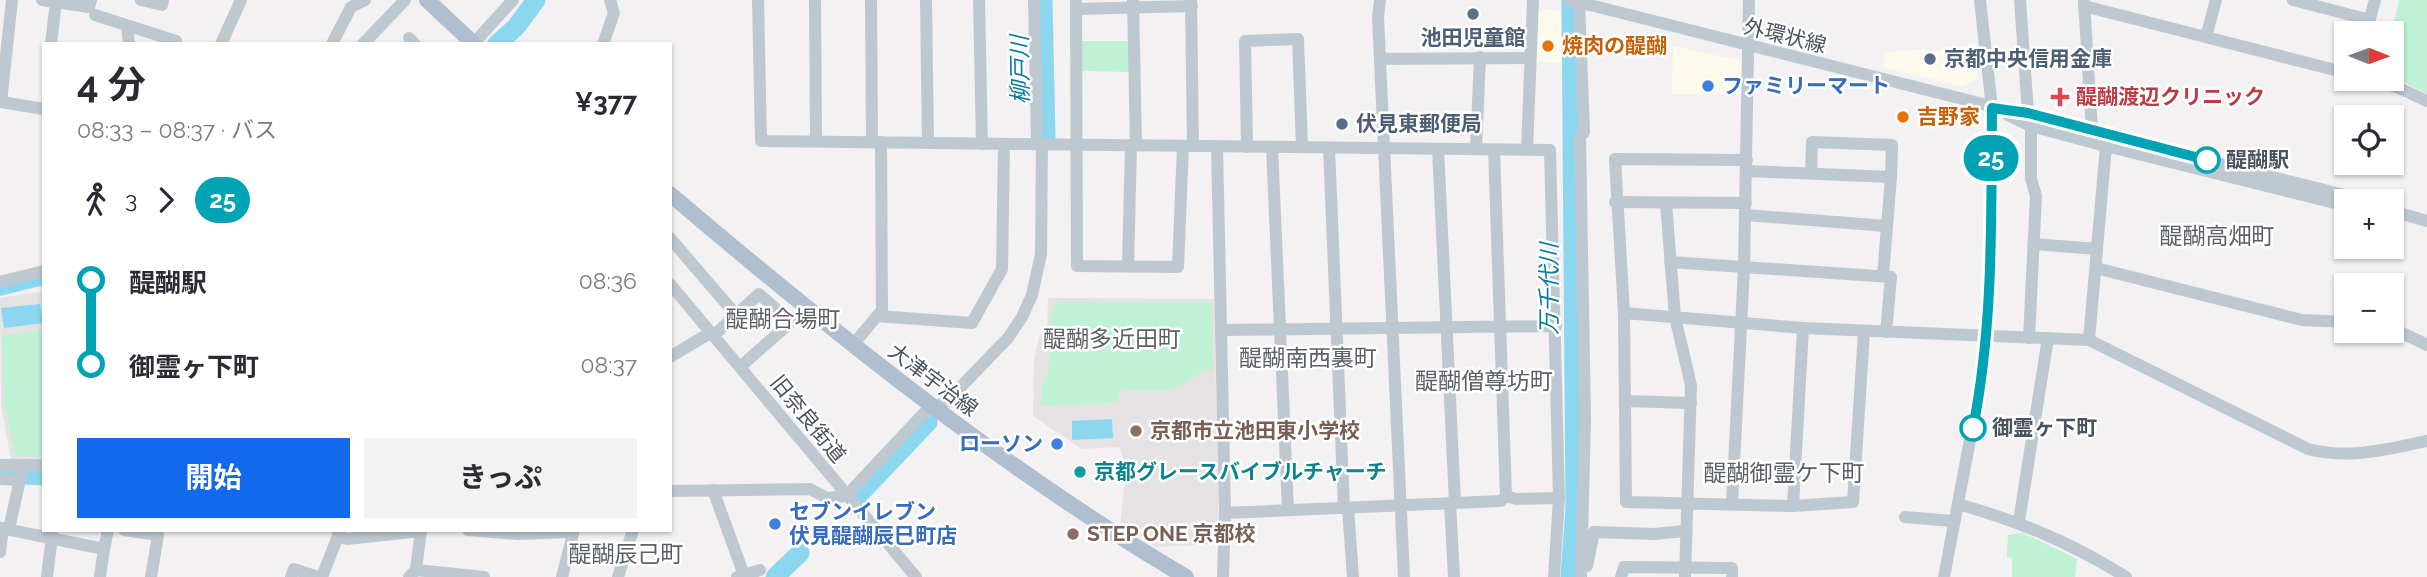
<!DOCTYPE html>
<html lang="ja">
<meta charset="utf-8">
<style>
:root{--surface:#fff;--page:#f2f2f3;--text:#2b2b33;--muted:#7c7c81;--accent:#1369eb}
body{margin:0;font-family:Raleway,"Noto Sans JP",sans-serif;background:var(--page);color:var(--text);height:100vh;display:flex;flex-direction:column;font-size:26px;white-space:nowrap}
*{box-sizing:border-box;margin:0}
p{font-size:23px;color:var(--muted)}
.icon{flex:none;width:38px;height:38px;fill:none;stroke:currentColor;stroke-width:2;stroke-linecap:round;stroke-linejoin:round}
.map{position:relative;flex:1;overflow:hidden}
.details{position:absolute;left:42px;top:42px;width:630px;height:490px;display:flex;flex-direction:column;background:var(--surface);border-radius:0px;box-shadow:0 2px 5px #0004}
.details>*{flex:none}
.badge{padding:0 14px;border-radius:23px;font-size:24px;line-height:46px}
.needle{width:46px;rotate:91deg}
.tools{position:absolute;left:2334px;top:21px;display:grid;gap:14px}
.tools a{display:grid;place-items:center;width:70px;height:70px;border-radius:0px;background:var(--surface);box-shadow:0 2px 5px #0004;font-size:35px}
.map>.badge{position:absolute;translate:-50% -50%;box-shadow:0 0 0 4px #fff}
.legs{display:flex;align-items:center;gap:10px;height:77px;padding:0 35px;font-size:23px}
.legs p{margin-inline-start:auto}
.summary{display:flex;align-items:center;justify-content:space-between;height:119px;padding:0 35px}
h1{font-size:38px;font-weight:700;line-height:52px}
.button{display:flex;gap:14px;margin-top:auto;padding:14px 35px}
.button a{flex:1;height:80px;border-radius:0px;background:var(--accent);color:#fff;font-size:28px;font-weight:700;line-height:80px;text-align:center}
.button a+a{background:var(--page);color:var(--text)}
ul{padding:0 35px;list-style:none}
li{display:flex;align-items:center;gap:24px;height:84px;font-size:26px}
li i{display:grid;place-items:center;width:10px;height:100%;margin:0 9px;background:currentColor}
li i::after{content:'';width:18px;height:18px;margin:-9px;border:5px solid;border-radius:50%;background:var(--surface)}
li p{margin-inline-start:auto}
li:first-child i{background:linear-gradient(#0000 50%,currentColor 0)}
li:last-child i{background:linear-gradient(currentColor 50%,#0000 0)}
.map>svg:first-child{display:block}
.commercial{fill:#fdf9eb}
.education{fill:#e4e2e3}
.green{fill:#bff1d4}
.water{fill:#8bd7f0}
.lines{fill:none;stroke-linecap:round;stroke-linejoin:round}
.river{stroke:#8bd7f0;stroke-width:19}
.minor{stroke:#bec8d0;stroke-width:12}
.major{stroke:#b0bfd0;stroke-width:16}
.line-1-casing{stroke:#fff;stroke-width:16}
.line-1{stroke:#00a3b4;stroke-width:10}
.service-dot{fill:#5c6f8a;stroke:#fff;stroke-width:2.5}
.food-dot{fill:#e8710a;stroke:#fff;stroke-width:2.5}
.shop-dot{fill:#3f7fe0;stroke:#fff;stroke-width:2.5}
.health-dot{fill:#e0444e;stroke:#fff;stroke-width:2.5}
.stop-1-dot{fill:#fff;stroke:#00a3b4;stroke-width:3.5}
.education-dot{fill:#8d6e63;stroke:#fff;stroke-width:2.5}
.culture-dot{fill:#0f9aa8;stroke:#fff;stroke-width:2.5}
.labels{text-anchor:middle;stroke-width:5;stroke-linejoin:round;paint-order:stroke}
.street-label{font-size:21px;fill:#48535f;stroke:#fff}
.service-label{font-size:21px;font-weight:bold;fill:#4e5e75;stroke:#fff;text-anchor:start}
.food-label{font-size:21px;font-weight:bold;fill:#c56008;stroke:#fff;text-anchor:start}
.shop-label{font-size:21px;font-weight:bold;fill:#366cbe;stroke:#fff;text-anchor:start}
.health-label{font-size:21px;font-weight:bold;fill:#be3a42;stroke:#fff;text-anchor:start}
.stop-label{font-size:21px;font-weight:bold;fill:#48535f;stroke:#fff;text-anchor:start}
.education-label{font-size:21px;font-weight:bold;fill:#785e54;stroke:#fff;text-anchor:start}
.culture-label{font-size:21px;font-weight:bold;fill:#0d838f;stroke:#fff;text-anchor:start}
.water-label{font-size:23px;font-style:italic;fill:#087ca3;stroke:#fff}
.neighbourhood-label{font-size:23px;fill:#5d6166;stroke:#fff}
</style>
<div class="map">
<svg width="2427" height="577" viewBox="0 0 2427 577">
<rect width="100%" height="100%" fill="#f3f1f1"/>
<g class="commercial">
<polygon points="1546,9 1561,12 1561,63 1534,62 1536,14"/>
<polygon points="1975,44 1978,78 1963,87 1882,67 1885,52 1927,49 1928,52"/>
<polygon points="1673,46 1743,61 1742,94 1672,94"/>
</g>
<g class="education">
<polygon points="38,292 44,293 44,461 11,460 1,404 0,298"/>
<polygon points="1048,298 1214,299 1219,544 1156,547 1120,523 1126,473 1120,447 1082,449 1033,416 1034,361 1039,337 1047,328"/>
</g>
<g class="green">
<polygon points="2399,0 2427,0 2427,94 2392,76 2392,33"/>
<polygon points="1082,41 1129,41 1129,72 1082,71"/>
<path d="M 1058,302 L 1211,302 L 1213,369 C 1200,371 1187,383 1175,388 C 1164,393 1132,389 1119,389 L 1119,402 L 1041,406 L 1042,386 L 1048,374 L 1052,307 Z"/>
<polygon points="44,330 44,458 40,458 15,455 4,401 2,335"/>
<polygon points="2023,533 2077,559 2075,577 2012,577 2012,558 2007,557 2008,535"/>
</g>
<g class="water">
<polygon points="531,0 537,0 527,18 495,44 491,44 521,15"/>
<polygon points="1564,0 1570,0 1572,287"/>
<polygon points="44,277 44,285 0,296 0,284"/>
<polygon points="40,304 43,323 4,328 1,308"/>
<polygon points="1112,419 1113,438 1072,440 1072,421"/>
</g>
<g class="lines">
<g class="river">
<polyline points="1043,0 1046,139"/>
<polyline points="497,44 516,27 536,0"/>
<polyline points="1,474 44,476"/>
<polyline points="855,499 928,422"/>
<polyline points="775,577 800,553"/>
<polyline points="1570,577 1575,508 1571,0"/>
</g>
<g class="minor">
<polyline points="12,0 1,102 44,109"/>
<polyline points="42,0 89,7 91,0"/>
<polyline points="141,0 162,5 163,0"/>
<polyline points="758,0 761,141 1550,150 1559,498 1554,577"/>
<polyline points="815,0 816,141"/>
<polyline points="871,0 872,142"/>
<polyline points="926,0 928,143"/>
<polyline points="979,0 982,144"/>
<polyline points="1034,0 1037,144"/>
<polyline points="1076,0 1077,266 1178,267 1183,146"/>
<polyline points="1133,0 1136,145"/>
<polyline points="1191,0 1193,146"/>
<polyline points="1380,0 1378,17 1404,577"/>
<polyline points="1570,0 2368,201"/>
<polyline points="1579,0 1584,132 1580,137 1585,418 1581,577"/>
<polyline points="2020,0 2028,113"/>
<polyline points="2084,0 2092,131"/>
<polyline points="2293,0 2370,20"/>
<polyline points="2084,6 2347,73"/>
<polyline points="1076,9 1192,6"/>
<polyline points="95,15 176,41 176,44"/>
<polyline points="127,26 129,44"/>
<polyline points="2366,33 2375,0"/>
<polyline points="2206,37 2216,0"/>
<polyline points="409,38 415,44"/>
<polyline points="51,44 56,2"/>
<polyline points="221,44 241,0"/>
<polyline points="332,44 351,7 365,0"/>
<polyline points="363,44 405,0"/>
<polyline points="473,44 513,0"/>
<polyline points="603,44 614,13 610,0"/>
<polyline points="1380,59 1530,58"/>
<polyline points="2369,79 2397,87 2427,101"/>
<polyline points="2008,115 2031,126 2106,146 2347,206"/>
<polyline points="1217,146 1225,513 1223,577"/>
<polyline points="1247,147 1245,41 1298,39 1302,147"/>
<polyline points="1272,147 1288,510"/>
<polyline points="1329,148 1344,508"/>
<polyline points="1438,149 1455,503"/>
<polyline points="1476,149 1480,57"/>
<polyline points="1527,149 1533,0"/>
<polyline points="1494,150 1506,496"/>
<polyline points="1747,160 1615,159 1624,313 1626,502 1793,506 1853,502 1864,332"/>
<polyline points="1747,171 1891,177 1883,276"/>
<polyline points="1811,172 1812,142 1892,145 1891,177"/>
<polyline points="1615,202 1746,203"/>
<polyline points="1666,203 1675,317 1691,385 1685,577"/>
<polyline points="2392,211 2427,221"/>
<polyline points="1746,215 1887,226"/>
<polyline points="670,238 736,315"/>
<polyline points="2034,244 2097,249"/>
<polyline points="1670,262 1891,277 1886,332"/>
<polyline points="1128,266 1131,145"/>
<polyline points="2096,268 2302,320 2347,322"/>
<polyline points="0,282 44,271"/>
<polyline points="670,284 916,577"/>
<path d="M 1624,313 L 1803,328 L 2089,340 L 2308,449 C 2349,460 2386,449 2427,441"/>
<polyline points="877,316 972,323 1002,269 1004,144"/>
<polyline points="2392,328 2427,345"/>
<polyline points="1221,330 1556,326"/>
<polyline points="713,336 759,294 791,322 740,367"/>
<polyline points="2029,338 2036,196 2031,179 2031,126"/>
<polyline points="2089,340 2106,146"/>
<polyline points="852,346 882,310 881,142"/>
<polyline points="670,357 710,333"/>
<polyline points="1625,401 1691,403"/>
<polyline points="0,465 44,465"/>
<polyline points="0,479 20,480"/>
<polyline points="713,490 744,575"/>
<polyline points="670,491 810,489 827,498 846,496 924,413 947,401 1008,338 1022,317 1032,295 1041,254 1042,144"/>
<polyline points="1450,503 1454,577"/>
<polyline points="1732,504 1744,267 1749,0"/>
<path d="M 1958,504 C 2021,522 2070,542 2126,577"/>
<polyline points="1793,506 1803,328"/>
<polyline points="1348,508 1353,577"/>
<polyline points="1225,513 1501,501 1506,496 1516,499 1559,498"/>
<polyline points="1905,517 1953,521"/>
<polyline points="2019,521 2048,338"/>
<polyline points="0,528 104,549 108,530"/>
<polyline points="9,529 23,466"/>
<polyline points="124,530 158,535 151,577"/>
<polyline points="338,530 338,536 347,539 421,531"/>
<polyline points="468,530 518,534 573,532"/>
<polyline points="0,552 3,528"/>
<polyline points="1587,566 1594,532 1654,534 1685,531"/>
<polyline points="416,570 484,577"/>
<polyline points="47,577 52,536"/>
<polyline points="100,577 104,549"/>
<polyline points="291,577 294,569 318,577"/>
<polyline points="322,577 338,536"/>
<polyline points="409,577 416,570 421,530"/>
<polyline points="562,577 574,530"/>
<polyline points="618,577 633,530"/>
<polyline points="737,577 760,570"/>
<polyline points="1621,577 1624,567 1732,568 1732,577"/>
<polyline points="1944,577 1984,366 1989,309 1992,108 1980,0"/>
</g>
<g class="major">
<polyline points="427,0 474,44"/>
<path d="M 670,194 C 834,333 1001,468 1186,577"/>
</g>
</g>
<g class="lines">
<defs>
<path id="line-1" d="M 1973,428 C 1994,322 1991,215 1992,108 L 2028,113 L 2207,160"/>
</defs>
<use href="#line-1" class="line-1-casing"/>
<use href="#line-1" class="line-1"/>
</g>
<g class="service-dot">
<circle cx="1473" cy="14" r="7"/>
<circle cx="1930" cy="59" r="7"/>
<circle cx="1342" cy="124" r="7"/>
</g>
<g class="food-dot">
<circle cx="1548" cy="46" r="7"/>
<circle cx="1903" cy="117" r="7"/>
</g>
<g class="shop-dot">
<circle cx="1708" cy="86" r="7"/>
<circle cx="1057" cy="444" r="7"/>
<circle cx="775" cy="524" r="7"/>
</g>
<path class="health-dot" d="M2056.5 86.5h7v7h7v7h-7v7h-7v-7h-7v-7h7z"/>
<g class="stop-1-dot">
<circle cx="2207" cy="160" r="12"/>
<circle cx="1973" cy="428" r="12"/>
</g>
<g class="education-dot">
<circle cx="1136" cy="431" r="7"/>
<circle cx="1073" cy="534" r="7"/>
</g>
<circle class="culture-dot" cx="1080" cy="472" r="7"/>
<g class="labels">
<g class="street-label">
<text transform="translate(1785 36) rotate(14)" y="7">外環状線</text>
<text transform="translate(933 380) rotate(37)" y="7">大津宇治線</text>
<text transform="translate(808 419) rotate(51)" y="7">旧奈良街道</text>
</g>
<g class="service-label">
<text x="1473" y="45" text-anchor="middle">池田児童館</text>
<text x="1944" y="66">京都中央信用金庫</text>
<text x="1356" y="131">伏見東郵便局</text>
</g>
<g class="food-label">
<text x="1562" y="53">焼肉の醍醐</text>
<text x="1917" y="124">吉野家</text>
</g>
<g class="shop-label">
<text x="1722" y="93">ファミリーマート</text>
<text x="1043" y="451" text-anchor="end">ローソン</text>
<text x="789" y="519">セブンイレブン<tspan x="789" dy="24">伏見醍醐辰巳町店</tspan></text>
</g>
<g class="health-label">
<text x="2076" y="104">醍醐渡辺クリニック</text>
</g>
<g class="stop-label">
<text x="2226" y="167">醍醐駅</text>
<text x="1992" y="435">御霊ヶ下町</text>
</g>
<g class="education-label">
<text x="1150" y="438">京都市立池田東小学校</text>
<text x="1087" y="541">STEP ONE 京都校</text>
</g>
<g class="culture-label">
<text x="1094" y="479">京都グレースバイブルチャーチ</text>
</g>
<g class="water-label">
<text transform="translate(1020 70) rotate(-91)" y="8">柳戸川</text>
<text transform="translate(1549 289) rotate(-90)" y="8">万千代川</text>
</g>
<g class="neighbourhood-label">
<text x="2217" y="244">醍醐高畑町</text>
<text x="783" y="327">醍醐合場町</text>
<text x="1112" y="347">醍醐多近田町</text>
<text x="1308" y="366">醍醐南西裏町</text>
<text x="1484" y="389">醍醐僧尊坊町</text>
<text x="1784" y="481">醍醐御霊ケ下町</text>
<text x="626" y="562">醍醐辰己町</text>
</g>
</g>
</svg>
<div class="tools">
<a><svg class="needle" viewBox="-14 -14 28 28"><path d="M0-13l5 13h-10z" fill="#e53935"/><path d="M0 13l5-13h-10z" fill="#7c7c81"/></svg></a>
<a><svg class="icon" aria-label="locate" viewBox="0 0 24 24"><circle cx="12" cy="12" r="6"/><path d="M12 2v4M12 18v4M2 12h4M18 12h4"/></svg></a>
<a>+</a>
<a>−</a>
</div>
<b class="badge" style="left:1991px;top:158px;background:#00a3b4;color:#fff">25</b>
<section class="details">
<div class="summary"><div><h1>4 分</h1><p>08:33 – 08:37 · バス</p></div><b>¥377</b></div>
<div class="legs"><svg class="icon" aria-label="walk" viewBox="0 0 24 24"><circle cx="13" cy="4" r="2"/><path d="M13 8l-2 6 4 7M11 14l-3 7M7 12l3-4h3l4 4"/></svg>3<svg class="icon" aria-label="forward" viewBox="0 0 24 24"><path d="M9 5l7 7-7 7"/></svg><b class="badge" style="background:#00a3b4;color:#fff">25</b></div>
<ul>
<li><i style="color:#00a3b4"></i><b>醍醐駅</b><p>08:36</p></li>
<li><i style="color:#00a3b4"></i><b>御霊ヶ下町</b><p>08:37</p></li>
</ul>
<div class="button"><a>開始</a><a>きっぷ</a></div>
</section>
</div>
